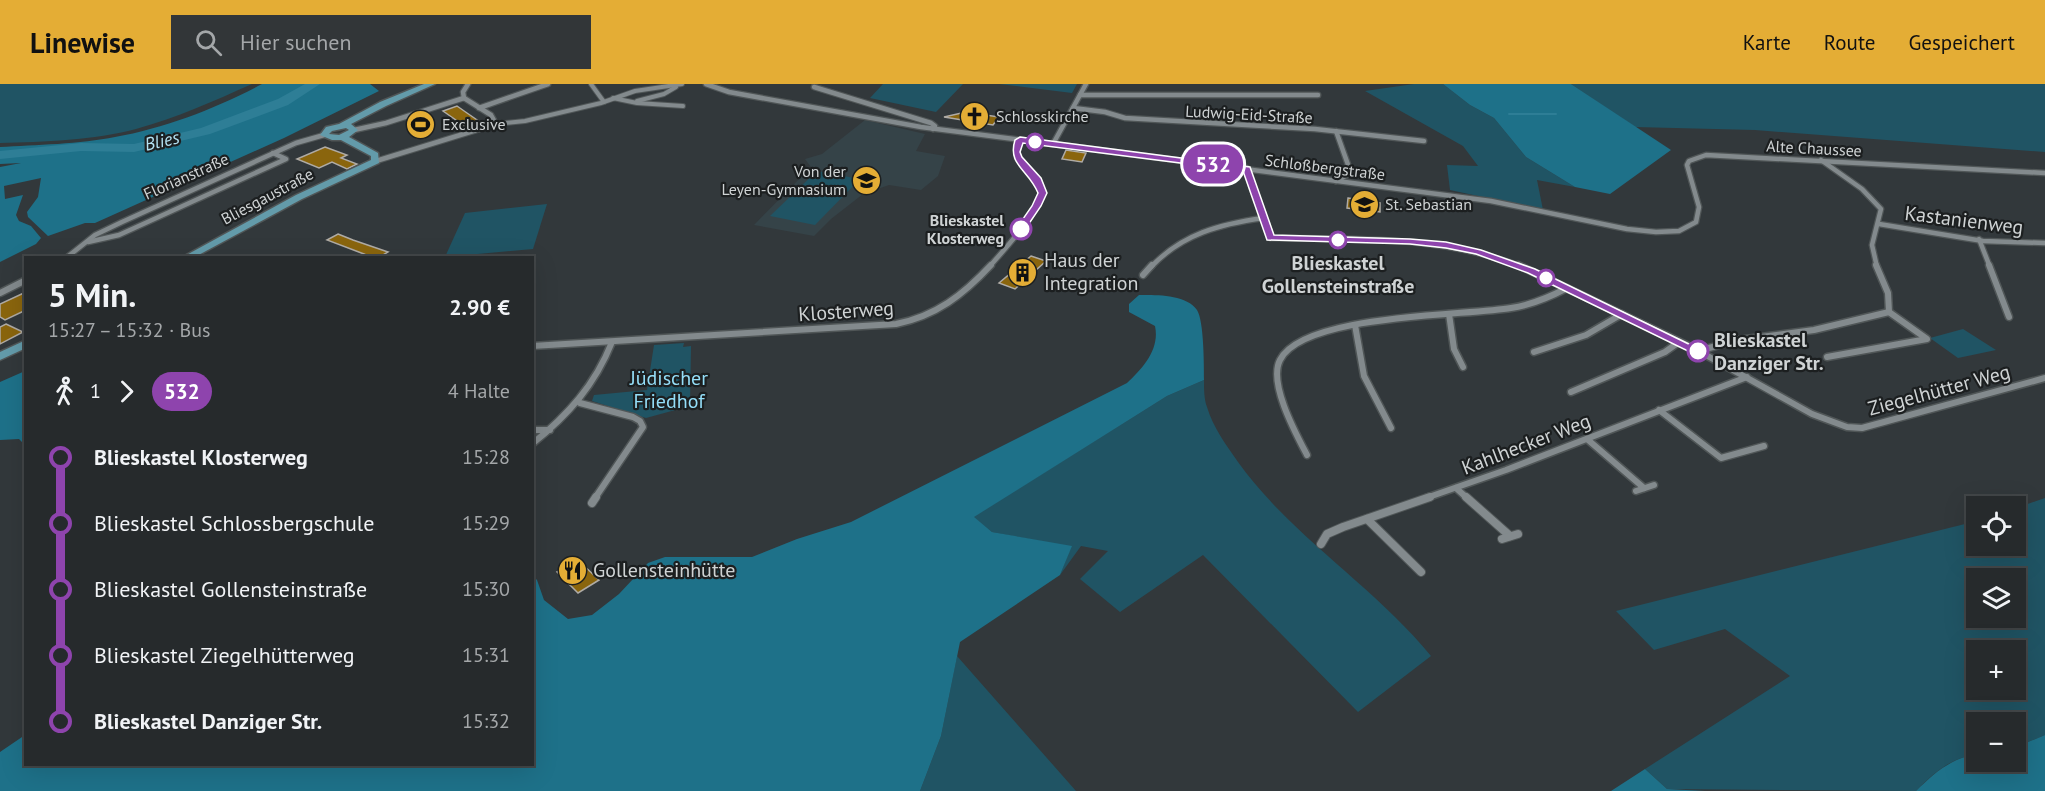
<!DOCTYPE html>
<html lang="de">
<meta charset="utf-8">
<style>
:root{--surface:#262a2c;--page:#323638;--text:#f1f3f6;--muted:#a4a7a9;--line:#424648;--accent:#e4ad35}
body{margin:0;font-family:"PT Sans",sans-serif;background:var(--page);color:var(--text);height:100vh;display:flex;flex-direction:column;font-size:22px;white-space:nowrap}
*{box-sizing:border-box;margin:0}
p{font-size:20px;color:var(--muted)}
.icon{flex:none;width:33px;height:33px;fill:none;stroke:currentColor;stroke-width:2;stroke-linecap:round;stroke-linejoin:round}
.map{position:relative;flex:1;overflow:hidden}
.drawer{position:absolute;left:24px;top:172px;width:510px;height:510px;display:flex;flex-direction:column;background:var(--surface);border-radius:0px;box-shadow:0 6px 24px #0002,0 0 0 2px var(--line)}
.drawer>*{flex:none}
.badge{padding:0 12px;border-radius:20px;font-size:21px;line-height:39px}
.tools{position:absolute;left:1966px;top:412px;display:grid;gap:12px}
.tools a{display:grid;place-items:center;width:60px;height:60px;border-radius:0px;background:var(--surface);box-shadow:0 6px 24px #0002,0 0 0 2px var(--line);font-size:30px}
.map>.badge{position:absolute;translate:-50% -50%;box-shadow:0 0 0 3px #fff}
.legs{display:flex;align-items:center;gap:9px;height:66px;padding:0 24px;font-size:20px}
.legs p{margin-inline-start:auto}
.overview{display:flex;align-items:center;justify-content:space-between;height:102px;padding:0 24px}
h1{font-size:33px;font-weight:600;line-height:45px}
ul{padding:0 24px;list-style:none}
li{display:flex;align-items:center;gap:21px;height:66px;font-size:22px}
li i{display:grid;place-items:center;width:9px;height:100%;margin:0 8px;background:currentColor}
li i::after{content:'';width:15px;height:15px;margin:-8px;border:4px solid;border-radius:50%;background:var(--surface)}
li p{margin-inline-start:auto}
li:first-child i{background:linear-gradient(#0000 50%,currentColor 0)}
li:last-child i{background:linear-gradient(currentColor 50%,#0000 0)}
header{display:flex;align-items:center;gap:36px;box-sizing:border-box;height:84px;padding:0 30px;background:var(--accent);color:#111}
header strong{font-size:28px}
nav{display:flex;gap:33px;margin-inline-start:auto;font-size:21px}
.search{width:420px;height:54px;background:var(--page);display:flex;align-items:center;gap:15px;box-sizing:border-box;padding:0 21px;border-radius:0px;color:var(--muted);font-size:22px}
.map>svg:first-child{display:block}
.built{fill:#354348}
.green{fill:#205464;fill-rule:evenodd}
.forest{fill:#1e7189}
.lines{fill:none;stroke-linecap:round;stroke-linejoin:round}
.stream{stroke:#2e7e96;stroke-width:2}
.river{fill:#2e7e96;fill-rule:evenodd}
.building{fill:#8a650d;stroke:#afaba5;stroke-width:1.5}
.pedestrian-casing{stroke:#505657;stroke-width:6}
.minor-far2-casing{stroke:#505657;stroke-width:7}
.minor-far1-casing{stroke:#505657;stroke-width:9}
.minor-casing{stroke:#505657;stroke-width:10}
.secondary-casing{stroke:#505657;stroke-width:3}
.pedestrian{stroke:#838a8d;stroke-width:4}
.minor-far2{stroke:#838a8d;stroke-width:4.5}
.minor-far1{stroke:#838a8d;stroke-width:6}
.minor{stroke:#838a8d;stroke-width:8}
.secondary{fill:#639baa;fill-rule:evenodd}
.line-1{fill:#8e44ad;stroke:#fff;stroke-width:1.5}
.stop-1-dot{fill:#fff;stroke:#8e44ad;stroke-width:3}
.labels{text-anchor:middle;stroke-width:4.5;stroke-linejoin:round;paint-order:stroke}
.far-street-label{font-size:16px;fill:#cfd3d4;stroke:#1c1f20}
.far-poi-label{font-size:16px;fill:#cfd3d4;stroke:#1c1f20;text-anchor:start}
.far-stop-label{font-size:16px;font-weight:bold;fill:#cfd3d4;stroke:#1c1f20;text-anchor:end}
.far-water-label{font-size:18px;font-style:italic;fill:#b3e2f3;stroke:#1c1f20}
.street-label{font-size:20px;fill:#cfd3d4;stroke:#1c1f20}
.poi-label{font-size:20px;fill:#cfd3d4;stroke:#1c1f20;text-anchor:start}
.stop-label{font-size:20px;font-weight:bold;fill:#cfd3d4;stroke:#1c1f20}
.park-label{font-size:20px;fill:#94def8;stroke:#1c1f20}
</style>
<header>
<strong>Linewise</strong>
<div class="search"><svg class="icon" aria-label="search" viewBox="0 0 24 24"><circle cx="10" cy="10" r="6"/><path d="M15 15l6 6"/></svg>Hier suchen</div>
<nav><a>Karte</a><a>Route</a><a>Gespeichert</a></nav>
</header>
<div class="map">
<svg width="2045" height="707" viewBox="0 0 2045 707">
<rect width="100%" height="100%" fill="#32383b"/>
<polygon class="built" points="865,36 925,50 916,67 945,72 938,92 921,106 889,101 863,110 831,135 814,152 754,141 811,83 805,75 822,70"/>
<g class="green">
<path d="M 0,0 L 252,0 C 214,17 176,34 136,45 C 95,56 43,58 0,59 Z"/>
<polygon points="883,0 963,0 936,28 870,14"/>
<polygon points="999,0 1077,0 1072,9"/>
<polygon points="1414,0 1443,0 1470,21 1494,34 1526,73 1575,103 1537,96 1543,126 1450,106 1447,81 1478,82 1463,62 1365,7"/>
<polygon points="1571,0 2045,0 2045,68 1755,46 1635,43"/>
<polygon points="817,87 860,95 815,141 770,132"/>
<polygon points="547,120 533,165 445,173 465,129"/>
<polygon points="1963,245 1996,266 1958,274 1930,254"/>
<polygon points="684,259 683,263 691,262 690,322 646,334 592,317 594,311 647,306 654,261"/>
<path d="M 1204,296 C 1204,305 1204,315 1207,323 C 1213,343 1226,361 1238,378 C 1292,453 1373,501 1431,572 L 1358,628 L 1203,471 L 1120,528 L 1080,495 L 1108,467 L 1081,462 L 1060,491 L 1071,463 L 992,448 L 973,433 L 1167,312 Z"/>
<path d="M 2045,414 L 2045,651 L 2016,663 L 2016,639 L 1977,639 L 1977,671 C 1953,672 1932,690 1916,707 L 1667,705 L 1645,685 L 1790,592 L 1725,545 L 1654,566 L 1616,527 L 1977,437 L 1977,462 L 2016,462 L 2016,424 ZM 1977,495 L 2016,495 L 2016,534 L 1977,534 ZM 1977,567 L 2016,567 L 2016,606 L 1977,606 Z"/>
<polygon points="957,572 1076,707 920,707 941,652"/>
</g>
<g class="forest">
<path d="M 262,0 L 370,0 L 379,7 L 284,54 L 95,139 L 85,139 L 48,152 L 28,133 L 27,128 L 38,113 L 41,94 L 4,102 L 5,115 L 23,111 L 16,131 L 19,137 L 31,142 L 41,154 L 36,160 L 0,178 L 0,83 L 21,79 L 0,80 L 0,63 C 35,61 81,60 115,53 C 165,44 217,24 262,0 Z"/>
<polygon points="1443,0 1571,0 1671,66 1610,110 1575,103 1526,73 1494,34 1470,21"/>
<path d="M 1139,211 C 1155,211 1186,210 1197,226 C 1204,237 1204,281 1204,296 L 1167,312 L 974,433 L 992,448 L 1072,462 L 1060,491 L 960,558 L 941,652 L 920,707 L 0,707 L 0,668 L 25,651 L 26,681 L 532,681 L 533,492 L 537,496 L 544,516 L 568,535 L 592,531 L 619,510 L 648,479 L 665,473 L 752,473 L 797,455 L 851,438 L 1127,299 C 1143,284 1160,265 1155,242 L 1129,228 L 1129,220 Z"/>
<polygon points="25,287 25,361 19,355 0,356 0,298"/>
<path d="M 2045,651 L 2045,707 L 1916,707 C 1932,691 1953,672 1977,671 L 1977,678 L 2016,678 L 2016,663 Z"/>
<polygon points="1645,685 1667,705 1705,707 1611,707"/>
</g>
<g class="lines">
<polyline class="stream" points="1509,30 1556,30"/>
<polygon class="river" points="305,0 320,0 288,21 210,50 134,68 81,67 0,75 0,67 81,59 134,60 201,44 278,15"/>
</g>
<g class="building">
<polygon points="457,22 467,29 480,38 466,43 443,27"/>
<polygon points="966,28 999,33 993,41 944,33"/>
<polygon points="325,63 347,71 341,74 357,80 347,85 332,78 319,84 297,75"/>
<polygon points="1066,66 1086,69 1082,78 1062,75"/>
<polygon points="1348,114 1380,119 1380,128 1347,124"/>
<polygon points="338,150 353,156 388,168 378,174 358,174 364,170 327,156"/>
<polygon points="1031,172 1046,177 1015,205 999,199"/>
<polygon points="26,208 26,226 5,236 0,233 0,220"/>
<polygon points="6,240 23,248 0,260 0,243"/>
<polygon points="578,476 599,496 578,509 557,488"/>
</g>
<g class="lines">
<defs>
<g id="pedestrian">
<polyline points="591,0 604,18"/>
<polyline points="613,14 637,19 683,22"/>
<polyline points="637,17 664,10 676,3"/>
<polyline points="496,40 525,37 601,19 635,7 682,0"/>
</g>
<g id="minor-far2">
<polyline points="706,0 729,8 921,43 1491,117 1627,145 1656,148 1679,147 1696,138 1699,123 1687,81 1689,77 1706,71 2045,89"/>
<polyline points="814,3 931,39 935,42 933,45"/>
<polyline points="1080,11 1318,11"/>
<polyline points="464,14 463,8 468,0"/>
<polyline points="479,24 548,0"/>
<polyline points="1073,24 1105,28 1125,34 1315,45 1424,57"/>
<polyline points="354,46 386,39 464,14"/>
<polyline points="1336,47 1351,89 1336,97"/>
<polyline points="1053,60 1086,0"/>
<polyline points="1821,76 1862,105 1881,125 1872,161 1877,183"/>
<polyline points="376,77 496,40 491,31 464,14"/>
<path d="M 1247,84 L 1270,154 C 1355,155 1442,151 1522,183"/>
<polyline points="1879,140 1983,157 2045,159"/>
<polyline points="1979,155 1990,183"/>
<polyline points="88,158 119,151 286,75 273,69"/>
<polyline points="66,174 95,151 122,138 296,59 324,51"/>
<path d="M 989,183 C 1002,168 1046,122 1041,102 C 1038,91 1024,83 1017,74 L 1019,56"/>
<path d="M 1151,183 C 1182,150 1220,140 1264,134"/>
</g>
<g id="minor-far1">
<polyline points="1518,181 1695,265 1812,330 1847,343 1862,344 2045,294"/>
<polyline points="1876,181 1888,209 1889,228"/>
<polyline points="1989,181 2009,233"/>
<polyline points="1143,191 1152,181"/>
<polyline points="0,209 26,196"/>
<polyline points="1449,230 1454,265 1463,283"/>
<polyline points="1355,241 1364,292 1391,344"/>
<path d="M 532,262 L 896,240 C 936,232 963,211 991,181"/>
<polyline points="1698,267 1738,256 1814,246 1889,228"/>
<polyline points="1534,268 1586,251 1622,230"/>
<polyline points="1827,273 1927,255 1889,228"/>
<polyline points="1571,308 1665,268 1679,258"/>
<polyline points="580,319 633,333 640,337 643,343 595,414"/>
<polyline points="1659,326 1721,374 1764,362"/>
<polyline points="532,346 550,346"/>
<polyline points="1587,355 1644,404"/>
<path d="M 532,360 C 568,331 595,301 612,258"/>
<path d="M 1307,371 C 1296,350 1268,299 1280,276 C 1303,230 1463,232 1511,224 C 1531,221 1550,213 1567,204"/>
<polyline points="1456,404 1467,414"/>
<polyline points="1636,407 1654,401"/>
<polyline points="1426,414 1506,386 1747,293"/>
</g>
<g id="minor">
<polyline points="1466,413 1510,452"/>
<polyline points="592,419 596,413"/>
<polyline points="1367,435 1421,488"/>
<polyline points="1502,455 1518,450"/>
<polyline points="1321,460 1327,450 1343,443 1430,413"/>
</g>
<g id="secondary">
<path d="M 424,0 L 435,0 L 386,22 L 351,40 L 358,46 L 349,53 L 378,69 L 379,79 L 302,115 L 193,174 L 181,174 L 296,111 L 371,76 L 371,72 L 341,56 L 332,56 L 320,51 L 326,43 L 339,40 L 380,18 ZM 346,44 L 349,46 L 339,51 L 329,50 L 332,47 Z"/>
<polygon points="26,256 26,264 0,276 0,268"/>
</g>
</defs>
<use href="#pedestrian" class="pedestrian-casing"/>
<use href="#minor-far2" class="minor-far2-casing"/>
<use href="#minor-far1" class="minor-far1-casing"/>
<use href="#minor" class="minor-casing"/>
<use href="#secondary" class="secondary-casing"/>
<use href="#pedestrian" class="pedestrian"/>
<use href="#minor-far2" class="minor-far2"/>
<use href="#minor-far1" class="minor-far1"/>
<use href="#minor" class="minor"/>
<use href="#secondary" class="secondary"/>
</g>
<path class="line-1" d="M 1020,53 L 1250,83 L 1274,151 L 1410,155 L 1446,158 L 1481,166 L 1535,185 L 1703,267 L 1702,270 L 1694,270 L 1528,189 L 1476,170 L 1446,164 L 1410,160 L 1267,156 L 1243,87 L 1023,59 L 1020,68 L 1022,73 L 1041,94 L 1047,109 L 1041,122 L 1024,147 L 1017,147 L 1016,145 L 1032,122 L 1038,109 C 1029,86 1007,81 1015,56 Z"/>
<defs>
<symbol id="church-disc" viewBox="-11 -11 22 22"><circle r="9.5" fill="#e4ad35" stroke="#1c1f20"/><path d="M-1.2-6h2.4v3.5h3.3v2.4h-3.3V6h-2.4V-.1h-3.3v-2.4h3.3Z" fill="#111"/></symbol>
<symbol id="stadium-disc" viewBox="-11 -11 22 22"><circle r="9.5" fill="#e4ad35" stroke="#1c1f20"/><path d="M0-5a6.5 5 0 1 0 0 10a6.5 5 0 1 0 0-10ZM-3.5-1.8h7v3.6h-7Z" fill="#111"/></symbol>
<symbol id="school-disc" viewBox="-11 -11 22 22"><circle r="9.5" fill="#e4ad35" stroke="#1c1f20"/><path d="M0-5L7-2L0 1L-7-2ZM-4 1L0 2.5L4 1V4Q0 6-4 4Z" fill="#111"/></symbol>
<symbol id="building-disc" viewBox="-11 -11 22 22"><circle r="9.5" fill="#e4ad35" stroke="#1c1f20"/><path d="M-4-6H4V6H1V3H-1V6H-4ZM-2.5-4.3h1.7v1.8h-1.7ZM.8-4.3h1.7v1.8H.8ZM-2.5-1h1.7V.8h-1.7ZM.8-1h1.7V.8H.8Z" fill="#111"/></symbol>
<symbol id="restaurant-disc" viewBox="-11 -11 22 22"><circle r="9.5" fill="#e4ad35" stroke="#1c1f20"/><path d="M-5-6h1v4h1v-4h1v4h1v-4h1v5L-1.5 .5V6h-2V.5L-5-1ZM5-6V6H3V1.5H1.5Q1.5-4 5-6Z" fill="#111"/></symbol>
</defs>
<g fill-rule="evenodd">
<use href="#church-disc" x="958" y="16" width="33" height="33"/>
<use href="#stadium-disc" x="404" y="24" width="33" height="33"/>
<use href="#school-disc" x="850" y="80" width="33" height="33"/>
<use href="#school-disc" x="1348" y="104" width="33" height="33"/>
<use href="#building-disc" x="1006" y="172" width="33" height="33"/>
<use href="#restaurant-disc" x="556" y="470" width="33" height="33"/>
</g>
<g class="stop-1-dot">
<circle cx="1035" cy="58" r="8"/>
<circle cx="1021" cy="145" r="10"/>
<circle cx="1338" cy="156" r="8"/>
<circle cx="1546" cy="194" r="8"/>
<circle cx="1698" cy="267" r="10"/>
</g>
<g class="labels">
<g class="far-street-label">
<text transform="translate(1249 30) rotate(3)" y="6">Ludwig-Eid-Straße</text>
<text transform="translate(1814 64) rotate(3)" y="6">Alte Chaussee</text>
<text transform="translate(1325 83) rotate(7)" y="6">Schloßbergstraße</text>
<text transform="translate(186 92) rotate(-24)" y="6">Florianstraße</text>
<text transform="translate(267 112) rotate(-28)" y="6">Bliesgaustraße</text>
</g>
<g class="far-poi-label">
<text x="996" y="38">Schlosskirche</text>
<text x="442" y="46">Exclusive</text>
<text x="846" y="93" text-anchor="end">Von der<tspan x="846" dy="18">Leyen-Gymnasium</tspan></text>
<text x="1385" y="126">St. Sebastian</text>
</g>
<g class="far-stop-label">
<text x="1004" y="142">Blieskastel<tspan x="1004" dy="18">Klosterweg</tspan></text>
</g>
<g class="far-water-label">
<text transform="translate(162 57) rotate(-13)" y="6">Blies</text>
</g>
<g class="street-label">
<text transform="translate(1964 136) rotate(7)" y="7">Kastanienweg</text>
<text transform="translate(846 227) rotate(-4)" y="7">Klosterweg</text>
<text transform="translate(1939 306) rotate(-15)" y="7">Ziegelhütter Weg</text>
<text transform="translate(1526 360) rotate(-21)" y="7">Kahlhecker Weg</text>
</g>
<g class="poi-label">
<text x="1044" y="183">Haus der<tspan x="1044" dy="23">Integration</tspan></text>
<text x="593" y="493">Gollensteinhütte</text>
</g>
<g class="stop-label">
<text x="1338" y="186">Blieskastel<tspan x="1338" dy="23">Gollensteinstraße</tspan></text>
<text x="1714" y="263" text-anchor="start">Blieskastel<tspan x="1714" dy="23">Danziger Str.</tspan></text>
</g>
<g class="park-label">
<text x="669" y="301">Jüdischer<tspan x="669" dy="23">Friedhof</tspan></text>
</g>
</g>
</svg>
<div class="tools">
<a><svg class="icon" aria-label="locate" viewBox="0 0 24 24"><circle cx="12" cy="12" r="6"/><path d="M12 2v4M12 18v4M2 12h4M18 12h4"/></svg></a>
<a><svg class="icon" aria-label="layers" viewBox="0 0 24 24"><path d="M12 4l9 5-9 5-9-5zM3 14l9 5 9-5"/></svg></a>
<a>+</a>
<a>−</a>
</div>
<b class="badge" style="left:1213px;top:80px;background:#8e44ad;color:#fff">532</b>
<section class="drawer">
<div class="overview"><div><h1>5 Min.</h1><p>15:27 – 15:32 · Bus</p></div><b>2.90 €</b></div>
<div class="legs"><svg class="icon" aria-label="walk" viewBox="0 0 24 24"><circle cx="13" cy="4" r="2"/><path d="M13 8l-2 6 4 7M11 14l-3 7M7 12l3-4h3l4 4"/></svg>1<svg class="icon" aria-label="forward" viewBox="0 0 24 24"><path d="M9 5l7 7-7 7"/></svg><b class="badge" style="background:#8e44ad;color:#fff">532</b><p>4 Halte</p></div>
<ul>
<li><i style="color:#8e44ad"></i><b>Blieskastel Klosterweg</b><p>15:28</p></li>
<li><i style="color:#8e44ad"></i><span>Blieskastel Schlossbergschule</span><p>15:29</p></li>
<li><i style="color:#8e44ad"></i><span>Blieskastel Gollensteinstraße</span><p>15:30</p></li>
<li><i style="color:#8e44ad"></i><span>Blieskastel Ziegelhütterweg</span><p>15:31</p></li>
<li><i style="color:#8e44ad"></i><b>Blieskastel Danziger Str.</b><p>15:32</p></li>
</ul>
</section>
</div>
